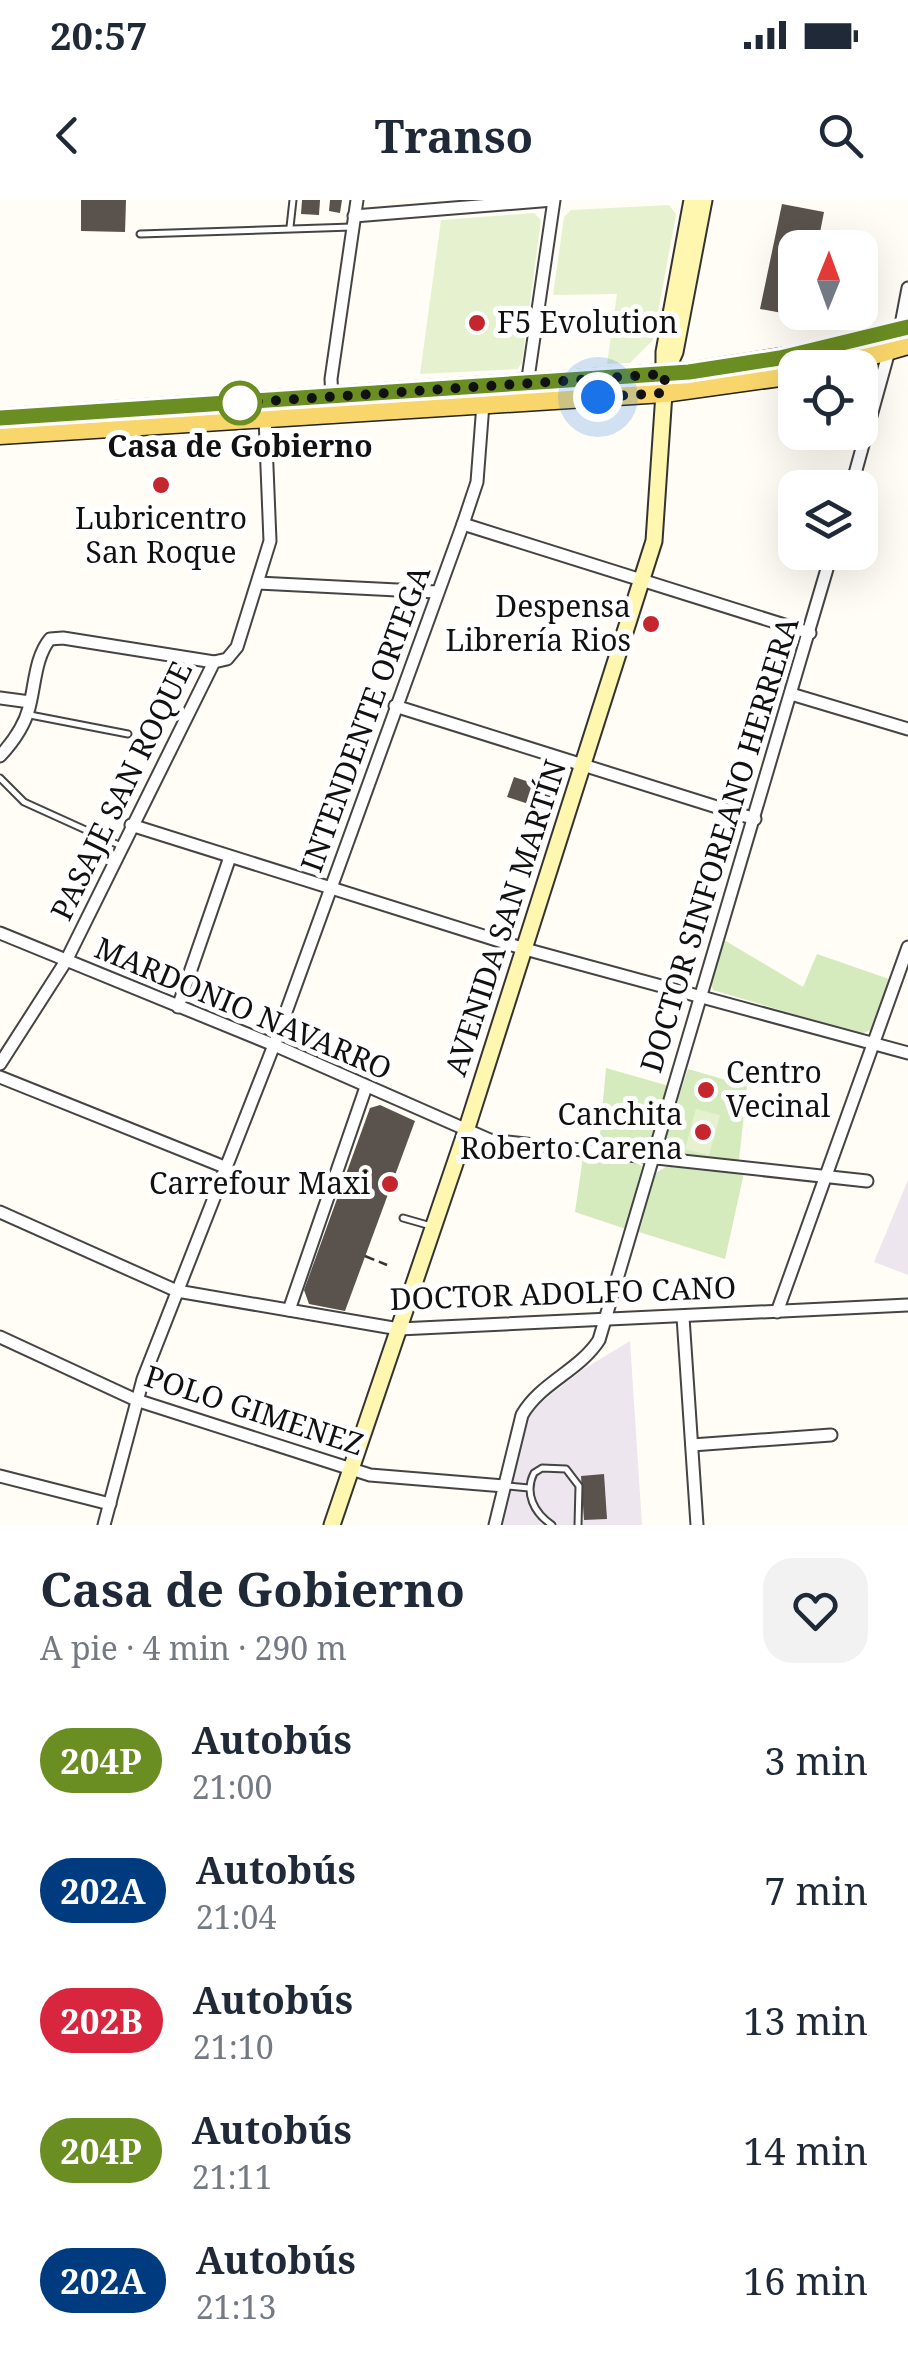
<!DOCTYPE html>
<html lang="es">
<meta charset="utf-8">
<style>
:root{--surface:#fff;--page:#f2f2f3;--text:#1f2937;--muted:#747a83}
body{margin:0;font-family:"Noto Serif",serif;background:var(--page);color:var(--text);height:100vh;display:flex;flex-direction:column;font-size:38px;white-space:nowrap}
*{box-sizing:border-box;margin:0}
p{font-size:32px;color:var(--muted)}
.icon{flex:none;width:55px;height:55px;fill:none;stroke:currentColor;stroke-width:2;stroke-linecap:round;stroke-linejoin:round}
.map{position:relative;height:1325px;overflow:hidden}
.drawer{display:flex;flex-direction:column;background:var(--surface);flex:1}
.drawer>*{flex:none}
.badge{padding:0 20px;border-radius:32px;font-size:35px;line-height:65px}
.needle{width:65px;rotate:1deg}
.controls{position:absolute;left:778px;top:30px;display:grid;gap:20px}
.controls a{display:grid;place-items:center;width:100px;height:100px;border-radius:20px;background:var(--surface);box-shadow:0 10px 40px #0002;font-size:50px}
.you{position:absolute;width:50px;height:50px;margin:-25px;border:8px solid #fff;border-radius:50%;background:#1a73e8;box-shadow:0 0 0 15px #1a73e833}
.map>.badge{position:absolute;translate:-50% -50%;box-shadow:0 0 0 5px #fff}
.round{display:grid;place-items:center;flex:none;width:105px;height:105px;border-radius:30px;background:var(--page)}
.overview{display:flex;align-items:center;justify-content:space-between;height:170px;padding:0 40px}
h1{font-size:48px;font-weight:700;line-height:75px}
ul{padding:0;list-style:none}
li{display:flex;align-items:center;gap:30px;height:130px;padding:0 40px}
li div{flex:1}
li b{display:block;font-size:38px}
li em{font-style:normal}
li .badge{min-width:110px;font-weight:700;text-align:center}
.status{display:flex;justify-content:space-between;align-items:center;height:70px;padding:0 50px;background:var(--surface);direction:ltr}
.status svg{height:28px;fill:currentColor}
header{display:flex;justify-content:space-between;align-items:center;height:130px;padding:0 40px;background:var(--surface);font-size:45px;font-weight:700}
.map>svg:first-child{display:block}
.industrial{fill:#eee6ef}
.green{fill:#d5ebbd}
.pitch{fill:#e6f2cf}
.building{fill:#5a524d}
.lines{fill:none;stroke-linecap:round;stroke-linejoin:round}
.service-casing{stroke:#444;stroke-width:9}
.minor-casing{stroke:#444;stroke-width:15}
.secondary-casing{stroke:#333;stroke-width:19}
.primary-casing{stroke:#222;stroke-width:21}
.path{stroke:#333;stroke-width:2.5;stroke-dasharray:10 5;stroke-linecap:butt}
.service{stroke:#fff;stroke-width:5}
.minor{stroke:#fff;stroke-width:11}
.secondary{stroke:#fff6b0;stroke-width:15}
.primary{stroke:#f9d66b;stroke-width:18}
.line-casing{stroke:#fff;stroke-width:22}
.line{stroke:#6b8e23;stroke-width:15}
.walk{stroke:#111;stroke-width:10;stroke-dasharray:0 18}
.poi-dot{fill:#c4262e;stroke:#fff;stroke-width:4}
.stop-dot{fill:#fff;stroke:#6b8e23;stroke-width:5}
.labels{text-anchor:middle;stroke-width:10;stroke-linejoin:round;paint-order:stroke}
.poi-label{font-size:30px;fill:#111;stroke:#fff;text-anchor:end}
.stop-label{font-size:30px;font-weight:bold;fill:#111;stroke:#fff}
.street-label{font-size:30px;fill:#111;stroke:#fff}
</style>
<div class="status"><b>20:57</b><svg viewBox="0 0 49 12"><path d="M0 12V9h3v3zM5 12V6h3v6zM10 12V3h3v9zM15 12V0h3v12zM26 1h20v11H26zM47 4h2v5h-2z"/></svg></div>
<header><svg class="icon" aria-label="back" viewBox="0 0 24 24"><path d="M15 5l-7 7 7 7"/></svg>Transo<svg class="icon" aria-label="search" viewBox="0 0 24 24"><circle cx="10" cy="10" r="6"/><path d="M15 15l6 6"/></svg></header>
<div class="map">
<svg width="908" height="1325" viewBox="0 0 908 1325">
<rect width="100%" height="100%" fill="#fffdf5"/>
<g class="industrial">
<polygon points="908,980 908,1075 874,1062"/>
<polygon points="630,1141 642,1325 502,1325 528,1213 582,1170"/>
</g>
<g class="green">
<polygon points="724,740 803,787 817,754 889,779 871,830 861,834 713,790 711,784"/>
<polygon points="606,868 669,886 647,949 599,945"/>
<polygon points="688,869 747,886 739,960 669,953 663,944"/>
<polygon points="583,957 636,963 642,966 626,1029 575,1012"/>
<polygon points="669,965 744,973 725,1059 639,1032 656,973"/>
</g>
<g class="pitch">
<polygon points="669,5 676,14 653,140 630,163 607,164 617,94 553,95 564,17 571,10"/>
<polygon points="534,13 541,20 522,162 518,169 420,174 441,20"/>
<polygon points="696,909 720,915 709,955 685,949"/>
</g>
<g class="building">
<polygon points="81,0 126,0 125,32 81,31"/>
<polygon points="302,0 320,0 319,15 301,14"/>
<polygon points="330,0 342,0 340,13 329,11"/>
<polygon points="782,4 824,12 817,48 795,48 795,112 805,112 804,117 760,109"/>
<polygon points="514,577 557,591 550,611 507,597"/>
<polygon points="380,905 415,921 345,1111 309,1104 304,1090 370,908"/>
<polygon points="604,1274 607,1319 584,1320 581,1276"/>
</g>
<g class="lines">
<defs>
<g id="service">
<polyline points="290,27 293,0"/>
<polyline points="140,34 352,27"/>
<polyline points="30,515 128,534"/>
<polyline points="0,578 24,602 121,646"/>
<polyline points="403,1018 431,1026"/>
<polyline points="507,1286 529,1288"/>
<path d="M 552,1325 C 534,1313 524,1293 534,1273 L 542,1268 L 566,1269 L 579,1286 L 578,1325"/>
</g>
<g id="minor">
<polyline points="354,16 553,0"/>
<polyline points="900,130 908,88"/>
<polyline points="527,185 554,0"/>
<polyline points="332,198 331,179 357,0"/>
<polyline points="851,288 889,151"/>
<polyline points="463,324 810,433"/>
<polyline points="258,383 437,392"/>
<polyline points="791,494 908,529"/>
<polyline points="0,498 30,502"/>
<polyline points="395,506 755,619"/>
<path d="M 0,556 C 13,542 24,527 29,508 C 35,486 35,457 50,439 L 63,438 L 214,462"/>
<polyline points="131,625 525,749 908,853"/>
<polyline points="0,733 274,845 490,940 867,981"/>
<polyline points="178,807 230,657"/>
<polyline points="0,864 66,761 214,462 227,459 237,447 270,341 265,218"/>
<polyline points="0,877 227,968"/>
<polyline points="0,1012 177,1091 399,1129 908,1105"/>
<polyline points="289,1110 366,887"/>
<polyline points="777,1112 908,747"/>
<polyline points="683,1117 697,1325"/>
<polyline points="0,1137 136,1200 370,1275 504,1286"/>
<polyline points="692,1245 831,1235"/>
<polyline points="0,1276 110,1304"/>
<polyline points="104,1325 143,1179 274,845 463,324 477,282 483,204"/>
<path d="M 495,1325 L 522,1215 C 540,1183 579,1171 599,1140 L 832,352"/>
</g>
<g id="secondary">
<polyline points="667,170 675,152 704,0"/>
<polyline points="332,1325 466,931 654,341 664,193 664,152 692,0"/>
</g>
<g id="primary">
<polyline points="829,168 908,145"/>
<polyline points="0,218 689,172 808,153 908,127"/>
<polyline points="0,235 664,193 795,175"/>
</g>
</defs>
<use href="#service" class="service-casing"/>
<use href="#minor" class="minor-casing"/>
<use href="#secondary" class="secondary-casing"/>
<use href="#primary" class="primary-casing"/>
<g class="path">
<polyline points="133,537 157,550"/>
<polyline points="365,1056 387,1065"/>
</g>
<use href="#service" class="service"/>
<use href="#minor" class="minor"/>
<use href="#secondary" class="secondary"/>
<use href="#primary" class="primary"/>
</g>
<g class="lines">
<defs>
<polyline id="line" points="0,218 689,172 780,158 908,127"/>
</defs>
<use href="#line" class="line-casing"/>
<use href="#line" class="line"/>
<polyline class="walk" points="240,203 665,174 664,193 598,197"/>
</g>
<g class="poi-dot">
<circle cx="477" cy="123" r="10"/>
<circle cx="161" cy="285" r="10"/>
<circle cx="651" cy="424" r="10"/>
<circle cx="706" cy="890" r="10"/>
<circle cx="703" cy="932" r="10"/>
<circle cx="390" cy="984" r="10"/>
</g>
<circle class="stop-dot" cx="240" cy="203" r="20"/>
<g class="labels">
<g class="poi-label">
<text x="497" y="133" text-anchor="start">F5 Evolution</text>
<text x="161" y="329" text-anchor="middle">Lubricentro<tspan x="161" dy="34">San Roque</tspan></text>
<text x="631" y="417">Despensa<tspan x="631" dy="34">Librería Rios</tspan></text>
<text x="726" y="883" text-anchor="start">Centro<tspan x="726" dy="34">Vecinal</tspan></text>
<text x="683" y="925">Canchita<tspan x="683" dy="34">Roberto Carena</tspan></text>
<text x="370" y="994">Carrefour Maxi</text>
</g>
<g class="stop-label">
<text x="240" y="257">Casa de Gobierno</text>
</g>
<g class="street-label">
<text transform="translate(366 519) rotate(-70)" y="10">INTENDENTE ORTEGA</text>
<text transform="translate(122 591) rotate(-64)" y="10">PASAJE SAN ROQUE</text>
<text transform="translate(720 645) rotate(-73)" y="10">DOCTOR SINFOREANO HERRERA</text>
<text transform="translate(506 718) rotate(-72)" y="10">AVENIDA SAN MARTÍN</text>
<text transform="translate(243 809) rotate(23)" y="10">MARDONIO NAVARRO</text>
<text transform="translate(563 1094) rotate(-2)" y="10">DOCTOR ADOLFO CANO</text>
<text transform="translate(254 1211) rotate(18)" y="10">POLO GIMENEZ</text>
</g>
</g>
</svg>
<div class="controls">
<a><svg class="needle" viewBox="-14 -14 28 28"><path d="M0-13l5 13h-10z" fill="#e53935"/><path d="M0 13l5-13h-10z" fill="#747a83"/></svg></a>
<a><svg class="icon" aria-label="locate" viewBox="0 0 24 24"><circle cx="12" cy="12" r="6"/><path d="M12 2v4M12 18v4M2 12h4M18 12h4"/></svg></a>
<a><svg class="icon" aria-label="layers" viewBox="0 0 24 24"><path d="M12 4l9 5-9 5-9-5zM3 14l9 5 9-5"/></svg></a>
</div>
<div class="you" style="left:598px;top:197px"></div>
</div>
<section class="drawer">
<div class="overview"><div><h1>Casa de Gobierno</h1><p>A pie · 4 min · 290 m</p></div><a class="round"><svg class="icon" aria-label="heart" viewBox="0 0 24 24"><path d="M12 20l-8-8c-3-5 5-10 8-4 3-6 11-1 8 4z"/></svg></a></div>
<ul>
<li><span class="badge" style="background:#6b8e23;color:#fff">204P</span><div><b>Autobús</b><p>21:00</p></div><em>3 min</em></li>
<li><span class="badge" style="background:#003b80;color:#fff">202A</span><div><b>Autobús</b><p>21:04</p></div><em>7 min</em></li>
<li><span class="badge" style="background:#d7263d;color:#fff">202B</span><div><b>Autobús</b><p>21:10</p></div><em>13 min</em></li>
<li><span class="badge" style="background:#6b8e23;color:#fff">204P</span><div><b>Autobús</b><p>21:11</p></div><em>14 min</em></li>
<li><span class="badge" style="background:#003b80;color:#fff">202A</span><div><b>Autobús</b><p>21:13</p></div><em>16 min</em></li>
</ul>
</section>
